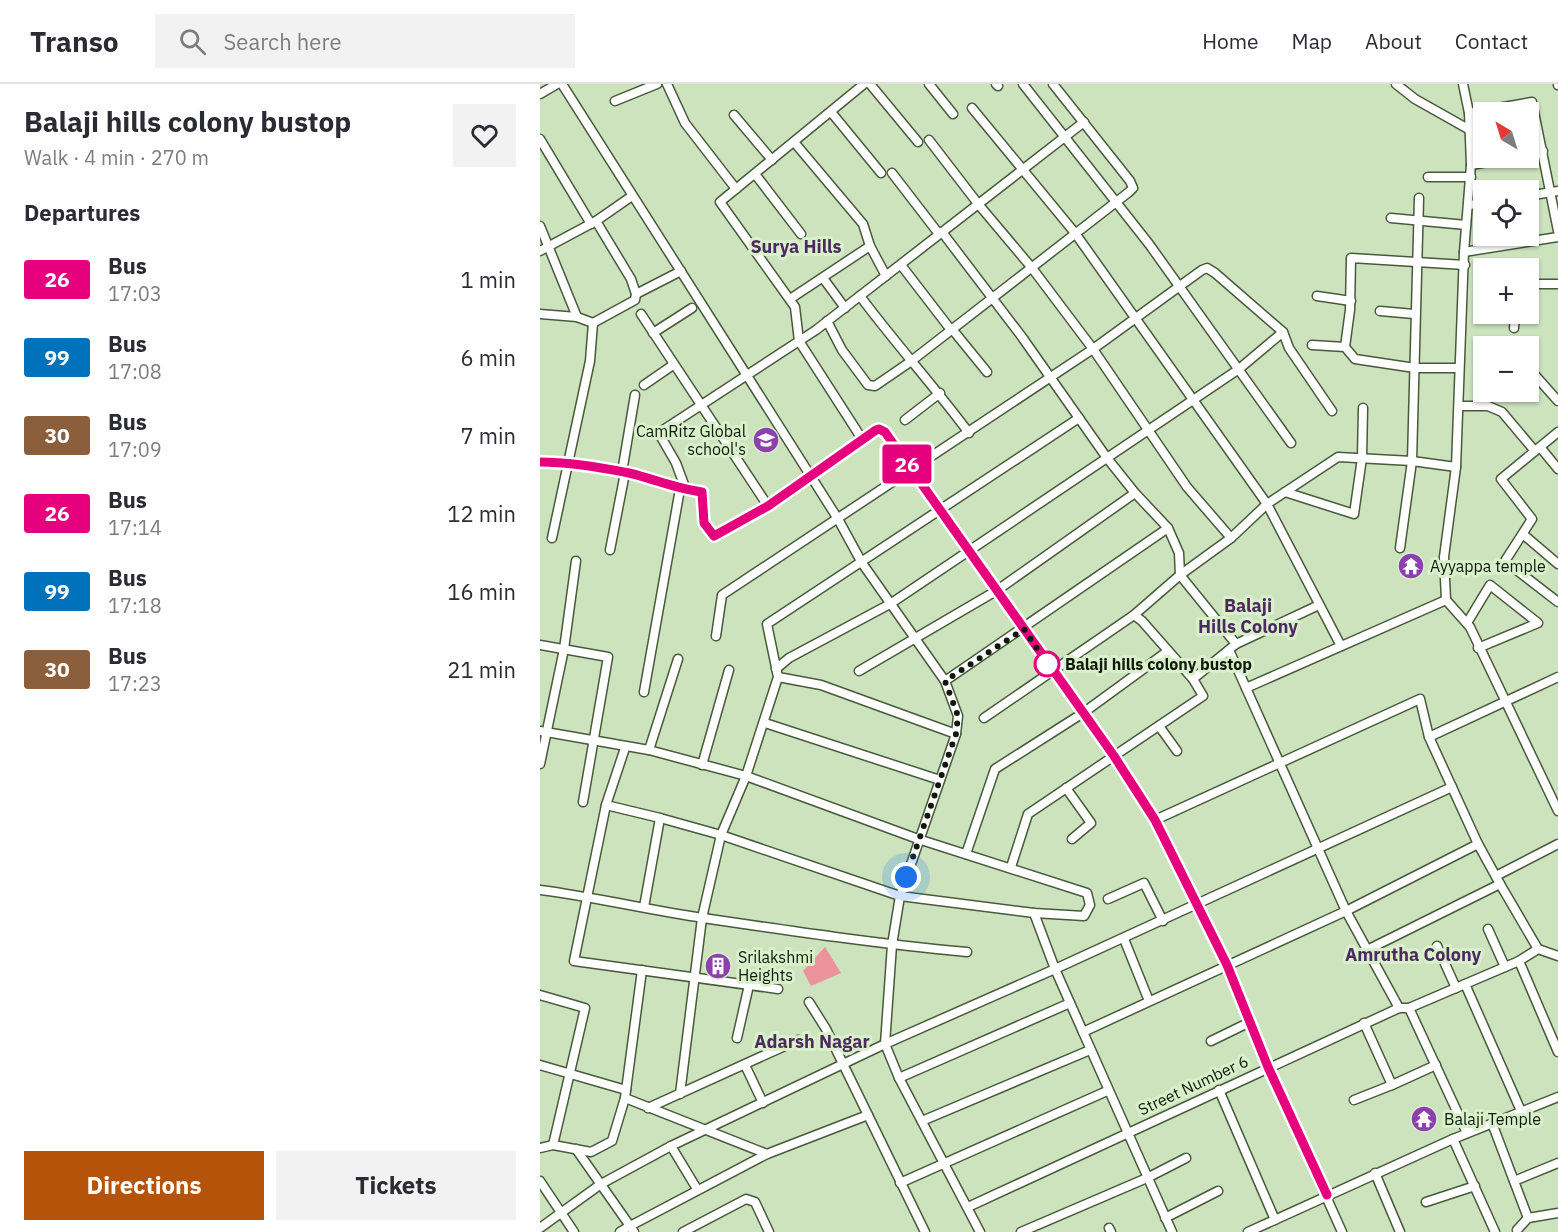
<!DOCTYPE html>
<meta charset="utf-8">
<style>
:root{--surface:#fff;--page:#f2f2f3;--text:#2b2b33;--muted:#7c7c81;--line:#e1e1e2;--accent:#b45309}
body{margin:0;font-family:"IBM Plex Sans",sans-serif;background:var(--page);color:var(--text);height:100vh;display:flex;flex-direction:column;font-size:22px;white-space:nowrap}
*{box-sizing:border-box;margin:0}
p{font-size:20px;color:var(--muted)}
.icon{flex:none;width:33px;height:33px;fill:none;stroke:currentColor;stroke-width:2;stroke-linecap:round;stroke-linejoin:round}
.map{position:relative;flex:1;overflow:hidden}
.details{display:flex;flex-direction:column;background:var(--surface);width:540px}
.details>*{flex:none}
.badge{padding:0 12px;border-radius:4px;font-size:21px;line-height:39px}
.needle{width:39px;rotate:322deg}
.tools{position:absolute;left:933px;top:18px;display:grid;gap:12px}
.tools a{display:grid;place-items:center;width:66px;height:66px;border-radius:0px;background:var(--surface);box-shadow:0 2px 4px #0004;font-size:30px}
.you{position:absolute;width:30px;height:30px;margin:-15px;border:4px solid #fff;border-radius:50%;background:#1a73e8;box-shadow:0 0 0 9px #1a73e833}
.map>.badge{position:absolute;translate:-50% -50%;box-shadow:0 0 0 3px #fff}
h2{padding:0 24px;font-size:22px;line-height:54px}
.round{display:grid;place-items:center;flex:none;width:63px;height:63px;border-radius:0px;background:var(--page)}
.overview{display:flex;align-items:center;justify-content:space-between;height:102px;padding:0 24px}
h1{font-size:28px;font-weight:700;line-height:45px}
.cta{display:flex;gap:12px;margin-top:auto;padding:12px 24px}
.cta a{flex:1;height:69px;border-radius:0px;background:var(--accent);color:#fff;font-size:24px;font-weight:700;line-height:69px;text-align:center}
.cta a+a{background:var(--page);color:var(--text)}
ul{padding:0;list-style:none}
li{display:flex;align-items:center;gap:18px;height:78px;padding:0 24px}
li div{flex:1}
li b{display:block;font-size:22px}
li em{font-style:normal}
li .badge{min-width:66px;font-weight:700;text-align:center}
header{display:flex;align-items:center;gap:36px;box-sizing:border-box;height:84px;padding:0 30px;background:var(--surface);border-bottom:2px solid var(--line)}
header strong{font-size:28px}
nav{display:flex;gap:33px;margin-inline-start:auto;font-size:21px}
.search{width:420px;height:54px;background:var(--page);display:flex;align-items:center;gap:15px;box-sizing:border-box;padding:0 21px;border-radius:0px;color:var(--muted);font-size:22px}
main{display:flex;flex:1;min-height:0}
.map>svg:first-child{display:block}
.green{fill:#ec929a}
.lines{fill:none;stroke-linecap:round;stroke-linejoin:round}
.minor-casing{stroke:#475a3a;stroke-width:11}
.minor{stroke:#fff;stroke-width:8}
.line-casing{stroke:#fff;stroke-width:14}
.line{stroke:#e6007e;stroke-width:9}
.walk{stroke:#10180b;stroke-width:6;stroke-dasharray:0 10.8}
.stop-dot{fill:#fff;stroke:#e6007e;stroke-width:3}
.labels{text-anchor:middle;stroke-width:6;stroke-linejoin:round;paint-order:stroke}
.poi-label{font-size:16px;fill:#10180b;stroke:#d9f1cb;text-anchor:start}
.stop-label{font-size:16px;font-weight:bold;fill:#10180b;stroke:#d9f1cb;text-anchor:start}
.street-label{font-size:16px;fill:#10180b;stroke:#d9f1cb}
.neighbourhood-label{font-size:18px;font-weight:bold;fill:#4e2960;stroke:#d9f1cb}
</style>
<header>
<strong>Transo</strong>
<div class="search"><svg class="icon" aria-label="search" viewBox="0 0 24 24"><circle cx="10" cy="10" r="6"/><path d="M15 15l6 6"/></svg>Search here</div>
<nav><a>Home</a><a>Map</a><a>About</a><a>Contact</a></nav>
</header>
<main>
<section class="details">
<div class="overview"><div><h1>Balaji hills colony bustop</h1><p>Walk · 4 min · 270 m</p></div><a class="round"><svg class="icon" aria-label="heart" viewBox="0 0 24 24"><path d="M12 20l-8-8c-3-5 5-10 8-4 3-6 11-1 8 4z"/></svg></a></div>
<h2>Departures</h2>
<ul>
<li><span class="badge" style="background:#e6007e;color:#fff">26</span><div><b>Bus</b><p>17:03</p></div><em>1 min</em></li>
<li><span class="badge" style="background:#0072bc;color:#fff">99</span><div><b>Bus</b><p>17:08</p></div><em>6 min</em></li>
<li><span class="badge" style="background:#8b5e3c;color:#fff">30</span><div><b>Bus</b><p>17:09</p></div><em>7 min</em></li>
<li><span class="badge" style="background:#e6007e;color:#fff">26</span><div><b>Bus</b><p>17:14</p></div><em>12 min</em></li>
<li><span class="badge" style="background:#0072bc;color:#fff">99</span><div><b>Bus</b><p>17:18</p></div><em>16 min</em></li>
<li><span class="badge" style="background:#8b5e3c;color:#fff">30</span><div><b>Bus</b><p>17:23</p></div><em>21 min</em></li>
</ul>
<div class="cta"><a>Directions</a><a>Tickets</a></div>
</section>
<div class="map">
<svg width="1018" height="1148" viewBox="0 0 1018 1148">
<rect width="100%" height="100%" fill="#cce3be"/>
<polygon class="green" points="285,863 301,889 271,902 263,887"/>
<g class="lines">
<defs>
<g id="minor">
<polyline points="22,0 298,435 322,479 405,597"/>
<polyline points="127,0 145,39 196,105"/>
<polyline points="330,0 378,58"/>
<polyline points="389,0 413,30"/>
<polyline points="456,0 458,2"/>
<polyline points="483,0 609,160 751,359"/>
<polyline points="856,0 875,15 930,46"/>
<polyline points="1018,0 1018,1"/>
<polyline points="0,10 17,0"/>
<polyline points="75,17 117,0"/>
<polyline points="432,24 535,149 727,420 801,562"/>
<polyline points="291,28 341,89"/>
<polyline points="929,29 992,18 1018,147"/>
<polyline points="194,31 232,76"/>
<polyline points="0,55 51,140"/>
<polyline points="389,56 439,121 492,184 553,265 647,403 691,454"/>
<polyline points="254,58 323,140 330,162 346,192"/>
<polyline points="988,70 1003,67"/>
<polyline points="931,81 970,74"/>
<polyline points="352,89 399,150"/>
<polyline points="215,90 261,150"/>
<polyline points="888,93 931,93"/>
<polyline points="988,112 1018,107"/>
<polyline points="929,121 944,119"/>
<polyline points="851,134 926,141"/>
<polyline points="56,137 91,195 96,210"/>
<polyline points="0,142 37,233"/>
<polyline points="402,148 482,253 567,374 595,409 628,444 639,469 640,491 696,560"/>
<polyline points="0,167 56,137 92,112"/>
<polyline points="924,168 1018,153"/>
<polyline points="361,181 411,246"/>
<polyline points="283,194 305,224"/>
<polyline points="988,200 1018,200"/>
<path d="M 320,212 C 355,259 394,302 429,349"/>
<polyline points="777,212 811,217"/>
<polyline points="250,215 330,162"/>
<polyline points="840,227 874,230"/>
<polyline points="0,230 37,233 53,239 95,216 96,210 141,187"/>
<polyline points="101,230 228,422"/>
<polyline points="287,237 302,266 328,301 335,302 370,278 589,108 593,104 590,97 513,0"/>
<polyline points="974,244 975,230"/>
<polyline points="412,245 447,288"/>
<polyline points="113,249 152,224"/>
<polyline points="772,261 805,263"/>
<polyline points="919,284 875,284 815,275 805,263 810,226 811,174 925,181"/>
<polyline points="993,289 1018,317"/>
<polyline points="104,301 133,281"/>
<polyline points="919,322 948,322 962,328 994,366"/>
<polyline points="365,336 400,309"/>
<polyline points="1018,348 961,395 992,435 965,477 1018,518"/>
<polyline points="322,355 259,257 255,223 180,118 324,0"/>
<polyline points="1000,363 1018,385"/>
<path d="M 0,378 C 30,378 59,383 89,389 C 114,395 137,405 162,408 L 164,439 L 174,452 L 228,422 L 336,346 L 339,345 L 345,348 L 574,672 L 615,736 L 687,881 L 728,983 L 802,1148"/>
<polyline points="82,388 95,311"/>
<polyline points="146,406 136,379 121,353 123,346 276,246 544,38"/>
<polyline points="745,408 814,430 822,374 823,324"/>
<polyline points="984,451 1018,480"/>
<polyline points="12,454 50,277 53,239"/>
<polyline points="860,464 872,377 879,114"/>
<polyline points="70,466 85,389"/>
<polyline points="906,516 904,473 916,383 924,168 931,81 929,29 923,0"/>
<polyline points="906,516 930,543 1018,727"/>
<polyline points="927,539 950,501 998,539 938,564"/>
<polyline points="176,552 182,511 553,265 662,186 667,184 675,189 743,248"/>
<polyline points="0,561 68,573 43,718"/>
<polyline points="689,566 806,827 859,924"/>
<polyline points="236,585 249,574 350,520 699,285 743,248 749,264 792,327"/>
<polyline points="319,587 456,507 595,409"/>
<polyline points="238,593 281,601 416,650"/>
<polyline points="653,595 696,560 779,521"/>
<polyline points="706,604 906,516"/>
<polyline points="104,608 140,405"/>
<polyline points="444,634 594,531 640,491 691,454 727,420 798,373 872,377 916,383"/>
<polyline points="225,639 400,696"/>
<polyline points="619,642 637,667"/>
<polyline points="0,647 109,666 206,692 378,755 547,809 550,821 544,832 494,829 360,812 181,751 120,734"/>
<polyline points="889,653 1018,593"/>
<polyline points="85,664 66,721 120,734 104,823"/>
<polyline points="109,666 138,575"/>
<polyline points="0,680 24,565 36,477"/>
<polyline points="162,681 189,586"/>
<polyline points="526,704 551,739 532,755"/>
<polyline points="66,721 34,877 238,905"/>
<polyline points="615,736 880,615 889,653 938,760"/>
<polyline points="426,770 455,685 543,629 628,567"/>
<polyline points="471,783 488,730 663,612 653,595 602,537 594,531"/>
<polyline points="956,792 1018,760"/>
<path d="M 0,806 C 55,813 108,826 163,834 C 251,847 339,860 427,868"/>
<polyline points="568,815 604,799 623,837"/>
<polyline points="494,829 515,885 912,703"/>
<polyline points="948,845 965,883"/>
<polyline points="584,855 609,917"/>
<polyline points="897,862 916,904"/>
<polyline points="827,866 960,800 998,865"/>
<polyline points="979,877 1018,968"/>
<polyline points="925,900 981,1027"/>
<polyline points="0,911 45,924 13,1061"/>
<polyline points="269,918 286,945 385,1148"/>
<polyline points="869,924 927,1049"/>
<polyline points="824,939 852,1001 896,981"/>
<polyline points="197,954 209,901"/>
<polyline points="671,957 710,938"/>
<polyline points="0,981 86,1006"/>
<polyline points="205,981 223,1019"/>
<polyline points="359,994 530,919"/>
<polyline points="679,1006 735,1136"/>
<polyline points="140,1010 162,834 181,751 206,692 238,593 227,540 539,334"/>
<polyline points="85,1014 227,1070"/>
<polyline points="814,1016 852,1001"/>
<polyline points="108,1024 258,956"/>
<polyline points="382,1037 550,966"/>
<polyline points="952,1039 988,1134"/>
<polyline points="913,1055 955,1148"/>
<polyline points="131,1062 157,1105"/>
<polyline points="0,1064 13,1061 51,1068 72,1057 85,1014 102,886"/>
<polyline points="36,1065 90,1142 227,1070 328,1031"/>
<polyline points="835,1089 860,1148"/>
<polyline points="0,1097 34,1148"/>
<polyline points="974,1097 1018,1079"/>
<polyline points="360,1099 567,1007"/>
<polyline points="886,1118 935,1102"/>
<polyline points="428,1123 859,924 869,924 979,877 998,865 1018,872"/>
<polyline points="625,1134 678,1107"/>
<polyline points="0,1144 61,1100 131,1062 345,960 515,885 543,948"/>
<polyline points="569,1144 571,1148"/>
<polyline points="977,1146 988,1134 1018,1129"/>
<polyline points="80,1148 90,1142 94,1148"/>
<polyline points="143,1148 206,1115 215,1118 229,1148"/>
<polyline points="440,1148 359,994 345,960 352,861 360,812 416,650 418,632 405,597 628,444"/>
<polyline points="481,1148 607,1094 646,1074"/>
<polyline points="632,1148 543,948 806,827 938,760 960,800"/>
<polyline points="708,1148 913,1055 1018,1013"/>
</g>
</defs>
<use href="#minor" class="minor-casing"/>
<use href="#minor" class="minor"/>
</g>
<g class="lines">
<defs>
<path id="line" d="M 0,378 C 30,378 59,383 89,389 C 114,395 137,405 162,408 L 164,439 L 174,452 L 228,422 L 336,346 L 339,345 L 345,348 L 574,672 L 615,736 L 687,881 L 728,983 L 787,1111"/>
</defs>
<use href="#line" class="line-casing"/>
<use href="#line" class="line"/>
<polyline class="walk" points="366,793 416,650 418,632 405,597 484,545 507,580"/>
</g>
<defs>
<symbol id="school-disc" viewBox="-11 -11 22 22"><circle r="9.5" fill="#8d3fb0" stroke="#d9f1cb"/><path d="M0-5L7-2L0 1L-7-2ZM-4 1L0 2.5L4 1V4Q0 6-4 4Z" fill="#fff"/></symbol>
<symbol id="temple-disc" viewBox="-11 -11 22 22"><circle r="9.5" fill="#8d3fb0" stroke="#d9f1cb"/><path d="M0-6L5-2H3V0L6.5 2.5H4V6H1.5V3h-3V6H-4V2.5H-6.5L-3 0V-2H-5Z" fill="#fff"/></symbol>
<symbol id="building-disc" viewBox="-11 -11 22 22"><circle r="9.5" fill="#8d3fb0" stroke="#d9f1cb"/><path d="M-4-6H4V6H1V3H-1V6H-4ZM-2.5-4.3h1.7v1.8h-1.7ZM.8-4.3h1.7v1.8H.8ZM-2.5-1h1.7V.8h-1.7ZM.8-1h1.7V.8H.8Z" fill="#fff"/></symbol>
</defs>
<g fill-rule="evenodd">
<use href="#school-disc" x="211" y="341" width="30" height="30"/>
<use href="#temple-disc" x="856" y="467" width="30" height="30"/>
<use href="#building-disc" x="163" y="867" width="30" height="30"/>
<use href="#temple-disc" x="869" y="1020" width="30" height="30"/>
</g>
<circle class="stop-dot" cx="507" cy="580" r="12"/>
<g class="labels">
<g class="poi-label">
<text x="206" y="353" text-anchor="end">CamRitz Global<tspan x="206" dy="18">school's</tspan></text>
<text x="890" y="488">Ayyappa temple</text>
<text x="198" y="879">Srilakshmi<tspan x="198" dy="18">Heights</tspan></text>
<text x="904" y="1041">Balaji Temple</text>
</g>
<g class="stop-label">
<text x="525" y="586">Balaji hills colony bustop</text>
</g>
<g class="street-label">
<text transform="translate(653 1001) rotate(-25)" y="6">Street Number 6</text>
</g>
<g class="neighbourhood-label">
<text x="256" y="169">Surya Hills</text>
<text x="708" y="528">Balaji<tspan x="708" dy="21">Hills Colony</tspan></text>
<text x="873" y="877">Amrutha Colony</text>
<text x="272" y="964">Adarsh Nagar</text>
</g>
</g>
</svg>
<div class="tools">
<a><svg class="needle" viewBox="-14 -14 28 28"><path d="M0-13l5 13h-10z" fill="#e53935"/><path d="M0 13l5-13h-10z" fill="#7c7c81"/></svg></a>
<a><svg class="icon" aria-label="locate" viewBox="0 0 24 24"><circle cx="12" cy="12" r="6"/><path d="M12 2v4M12 18v4M2 12h4M18 12h4"/></svg></a>
<a>+</a>
<a>−</a>
</div>
<div class="you" style="left:366px;top:793px"></div>
<b class="badge" style="left:367px;top:380px;background:#e6007e;color:#fff">26</b>
</div>
</main>
